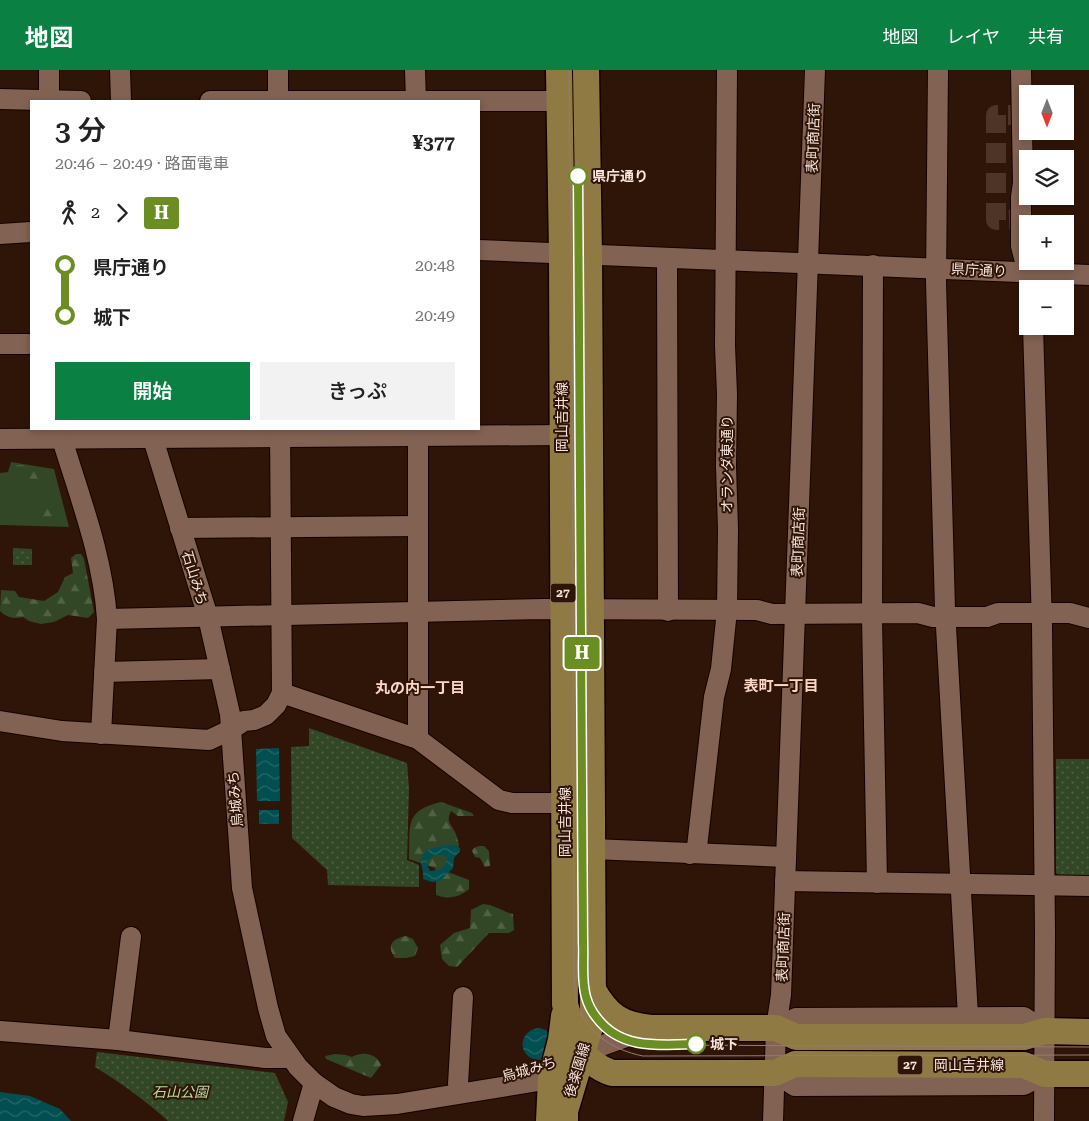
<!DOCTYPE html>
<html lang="ja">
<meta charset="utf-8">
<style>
:root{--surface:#fff;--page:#f2f2f2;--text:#222;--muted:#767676;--accent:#0b8043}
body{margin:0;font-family:"Roboto Serif","Noto Sans JP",serif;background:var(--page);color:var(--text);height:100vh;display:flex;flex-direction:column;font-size:19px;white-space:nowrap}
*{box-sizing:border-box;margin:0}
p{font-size:16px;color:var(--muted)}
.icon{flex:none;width:28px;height:28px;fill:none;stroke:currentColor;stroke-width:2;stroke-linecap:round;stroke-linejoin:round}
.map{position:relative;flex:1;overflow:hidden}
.side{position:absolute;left:30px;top:30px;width:450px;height:330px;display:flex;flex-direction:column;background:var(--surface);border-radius:0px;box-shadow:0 2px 8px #0003}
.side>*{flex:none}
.badge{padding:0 10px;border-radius:4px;font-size:18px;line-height:32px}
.needle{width:32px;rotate:180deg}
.tools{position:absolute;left:1019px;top:15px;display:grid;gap:10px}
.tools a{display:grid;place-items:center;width:55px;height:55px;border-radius:0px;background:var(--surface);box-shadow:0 2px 8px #0003;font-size:25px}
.map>.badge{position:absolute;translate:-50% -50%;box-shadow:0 0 0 2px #fff}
.legs{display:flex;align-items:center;gap:8px;height:55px;padding:0 25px;font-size:16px}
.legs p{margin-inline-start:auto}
.headline{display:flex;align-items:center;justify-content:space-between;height:85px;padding:0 25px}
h1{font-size:28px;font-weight:600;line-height:38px}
.primary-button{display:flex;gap:10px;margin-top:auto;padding:10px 25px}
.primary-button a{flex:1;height:58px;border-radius:0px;background:var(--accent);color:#fff;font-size:20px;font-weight:600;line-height:58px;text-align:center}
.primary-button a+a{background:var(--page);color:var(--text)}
ul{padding:0 25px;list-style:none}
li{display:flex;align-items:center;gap:18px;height:50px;font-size:19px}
li i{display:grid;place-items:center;width:8px;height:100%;margin:0 6px;background:currentColor}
li i::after{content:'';width:12px;height:12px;margin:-6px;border:4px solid;border-radius:50%;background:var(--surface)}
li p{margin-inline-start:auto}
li:first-child i{background:linear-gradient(#0000 50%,currentColor 0)}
li:last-child i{background:linear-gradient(currentColor 50%,#0000 0)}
header{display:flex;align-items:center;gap:30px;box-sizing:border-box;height:70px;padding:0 25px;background:var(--accent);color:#fff}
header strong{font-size:24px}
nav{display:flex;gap:28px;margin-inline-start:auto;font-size:18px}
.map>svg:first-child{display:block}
.grass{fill:#324725}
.forest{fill:url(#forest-firs)}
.park{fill:url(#park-dots)}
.water{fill:url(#water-waves);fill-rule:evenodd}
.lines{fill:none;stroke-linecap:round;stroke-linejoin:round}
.minor-tunnel{stroke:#4d3427;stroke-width:20;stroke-dasharray:20 10;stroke-linecap:butt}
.minor-casing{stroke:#150200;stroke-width:22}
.major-casing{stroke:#150200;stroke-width:29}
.minor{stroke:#826253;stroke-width:20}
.major{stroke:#907a43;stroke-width:26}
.tram{stroke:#937c71;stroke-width:1}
.line-1-casing{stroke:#fff;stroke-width:11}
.line-1{stroke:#6b8e23;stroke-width:8}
.stop-1-dot{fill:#fff;stroke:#6b8e23;stroke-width:2.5}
.labels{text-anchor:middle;stroke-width:4;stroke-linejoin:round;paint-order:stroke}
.shield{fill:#2f1507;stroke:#bca79d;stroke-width:1}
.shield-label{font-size:12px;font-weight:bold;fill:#f8e5dd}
.street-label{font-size:14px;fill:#f8e5dd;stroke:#2f1507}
.stop-label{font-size:14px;font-weight:bold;fill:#f8e5dd;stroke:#2f1507;text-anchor:start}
.park-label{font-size:14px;font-style:italic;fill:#b6df9f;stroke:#2f1507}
.neighbourhood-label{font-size:15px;font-weight:bold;fill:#fbd6c5;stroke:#2f1507}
</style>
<header>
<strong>地図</strong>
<nav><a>地図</a><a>レイヤ</a><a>共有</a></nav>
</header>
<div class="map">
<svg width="1089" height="1051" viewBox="0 0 1089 1051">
<defs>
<pattern id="forest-firs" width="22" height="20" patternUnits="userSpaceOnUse" patternTransform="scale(1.25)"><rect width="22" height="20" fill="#324725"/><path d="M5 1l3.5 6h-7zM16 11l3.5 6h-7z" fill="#506144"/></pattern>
<pattern id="park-dots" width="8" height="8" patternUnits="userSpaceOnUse" patternTransform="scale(1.25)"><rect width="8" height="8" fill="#324725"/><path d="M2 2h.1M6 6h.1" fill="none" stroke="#506144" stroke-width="1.8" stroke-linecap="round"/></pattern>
<pattern id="water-waves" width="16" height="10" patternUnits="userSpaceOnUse" patternTransform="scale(1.25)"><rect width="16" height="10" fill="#014f50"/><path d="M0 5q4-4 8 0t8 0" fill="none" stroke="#276869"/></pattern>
</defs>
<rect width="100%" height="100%" fill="#2f1507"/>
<polygon class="grass" points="11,392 54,399 69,457 0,455 0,403 8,402"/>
<g class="forest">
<path d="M 18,395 L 32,396 L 49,402 L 51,407 C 47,419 33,415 23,415 L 17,410 L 10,407 L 11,399 Z"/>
<polygon points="51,421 53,423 54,430 63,442 60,451 49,455 36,449 34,442 43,436 49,435"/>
<path d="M 76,484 L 81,484 L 84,489 L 94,542 L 88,548 L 68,545 L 54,552 L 41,554 L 29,551 L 23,547 C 12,549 8,548 0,541 L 1,520 L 15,521 L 19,527 L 44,531 L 58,522 L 65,507 L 73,503 L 71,488 Z"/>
<path d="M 441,732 L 472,743 L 474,746 L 458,746 L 451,741 C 446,751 450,753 455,762 C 457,766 458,771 459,775 L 448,802 L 469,810 L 469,819 C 460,827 448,830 436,825 L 436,805 L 435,798 L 409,789 C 411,756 403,741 441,732 Z"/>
<polygon points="479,776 484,776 489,781 490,796 485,797 480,788 475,787 472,781 474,778"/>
<path d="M 483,834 C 495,835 501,841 513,844 L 514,860 L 509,863 L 489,863 L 457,897 L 449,896 L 442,889 L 440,875 L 454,863 L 470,858 L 471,840 Z"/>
<path d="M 406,866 L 413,869 L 418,878 L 415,886 L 406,888 L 395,888 C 386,875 392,869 406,866 Z"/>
<path d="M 335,984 L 346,985 L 352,987 C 363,981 376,983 381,995 L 371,1008 L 326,989 L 325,986 Z"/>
</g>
<g class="park">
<polygon points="13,478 32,479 32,495 13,495"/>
<polygon points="309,658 407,693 409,718 407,790 419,795 419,817 328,815 327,800 292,768 291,677 309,676"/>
<polygon points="1056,689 1089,689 1089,809 1064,809 1056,803"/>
<path d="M 97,982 L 275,1003 L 288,1032 L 284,1051 L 168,1051 C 145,1030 121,1013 95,997 Z"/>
</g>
<g class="water">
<polygon points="279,678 280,731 257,731 256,679"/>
<rect x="259" y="740" width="20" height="14"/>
<path d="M 451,775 L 456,775 L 460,778 L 460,781 L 454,788 L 453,798 L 440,811 L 432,812 L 423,809 C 424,803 422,799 421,793 C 420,777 439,777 451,775 ZM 435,785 L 444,785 L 447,788 L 446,794 L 439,800 L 430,801 L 426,792 Z"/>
<path d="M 539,958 L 546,960 L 551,965 L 543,990 C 518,992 515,961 539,958 Z"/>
<polygon points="0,1022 30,1026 60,1039 71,1051 0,1051"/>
</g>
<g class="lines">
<polyline class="minor-tunnel" points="1028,45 996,45 996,150 1032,149"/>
<defs>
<g id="minor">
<polyline points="49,0 49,31"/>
<polyline points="120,0 121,31"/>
<polyline points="278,0 278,31"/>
<polyline points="415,0 416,31"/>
<polyline points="938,0 936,212 945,539 968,946"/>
<polyline points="1021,0 1023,113 1021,127 1021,176 1032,219"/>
<polyline points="0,29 81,31"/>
<polyline points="210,31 559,31"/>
<polyline points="0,164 31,162"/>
<polyline points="479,180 1089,205"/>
<polyline points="667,188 668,541"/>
<polyline points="873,195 872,548 877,813"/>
<polyline points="1033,256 1042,555 1045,862 1044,1051"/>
<polyline points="0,274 31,274"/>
<polyline points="150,359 208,547 230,644 242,818 268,938 276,966 298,997 314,1013 334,1027 351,1034 363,1036 397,1034 563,1007"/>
<polyline points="418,359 418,669"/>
<polyline points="0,369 562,365"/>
<path d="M 62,369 C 80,428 103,487 107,549 L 101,664"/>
<polyline points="180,458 418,456"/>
<polyline points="107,549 543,539 757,540 772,544 918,543 933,547 987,547 998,543 1070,543 1089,548"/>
<polyline points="104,602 220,599"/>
<polyline points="282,623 418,669 499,730 512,733 565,733"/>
<polyline points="0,651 62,661 209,670 230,660 244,651 254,650 266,645 276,635 282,623 280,359"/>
<polyline points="592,779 786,787"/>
<polyline points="690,784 695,781 697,777 714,627 721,599 727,540 728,459 726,396 727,324 725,276 727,0"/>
<polyline points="785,811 1089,816"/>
<polyline points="776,958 796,948 1024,947 1045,961"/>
<polyline points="0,961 118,970 265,988 291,988"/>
<polyline points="118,970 131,867"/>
<polyline points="573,986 651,958"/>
<polyline points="775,1003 795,1016 1024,1015 1045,1004"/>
<polyline points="458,1014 463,927"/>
<polyline points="303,1051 314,1013"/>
<polyline points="773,1051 776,958 781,925 815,0"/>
</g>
<g id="major">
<path d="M 559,0 L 562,183 L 565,934 C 571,966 580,992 612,1003 L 775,1003 L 795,994 L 804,994 L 1024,995 L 1045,1004 L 1089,1004"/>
<path d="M 593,920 C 608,946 621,955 651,958 L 776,958 L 796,967 L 1024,967 L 1045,961 L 1089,962"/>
<polyline points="549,1051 551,1009 561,970 564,946"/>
<polyline points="565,1051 565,1041 590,957 593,942 589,185 586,0"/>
</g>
</defs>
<use href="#minor" class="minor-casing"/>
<use href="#major" class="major-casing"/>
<use href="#minor" class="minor"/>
<use href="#major" class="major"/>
<g class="tram">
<path d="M 569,0 L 572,257 L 574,904 C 575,912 574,921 576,928 C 583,961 612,980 643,986 L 1089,985"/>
<path d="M 577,90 L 584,904 C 584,912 584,921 586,928 C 595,956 620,970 648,975 L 1089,977"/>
</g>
</g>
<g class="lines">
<defs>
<path id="line-1" d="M 578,106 L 583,873 C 584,890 581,910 586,927 C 588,934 592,942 597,948 C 621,980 660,975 696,974"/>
</defs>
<use href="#line-1" class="line-1-casing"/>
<use href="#line-1" class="line-1"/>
</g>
<g class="stop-1-dot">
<circle cx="578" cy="106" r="9"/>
<circle cx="696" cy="974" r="9"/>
</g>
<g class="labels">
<g class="shield">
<rect x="550.5" y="513.5" width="25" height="19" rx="4"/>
<rect x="897.5" y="985.5" width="25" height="19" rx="4"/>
</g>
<g class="shield-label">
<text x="563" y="527">27</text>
<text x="910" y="999">27</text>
</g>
<g class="street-label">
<text transform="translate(813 68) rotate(-88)" y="5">表町商店街</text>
<text transform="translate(979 200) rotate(3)" y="5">県庁通り</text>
<text transform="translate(562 347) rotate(-90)" y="5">岡山吉井線</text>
<text transform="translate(727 394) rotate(-90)" y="5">オランダ東通り</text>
<text transform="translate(798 472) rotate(-88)" y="5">表町商店街</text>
<text transform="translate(195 508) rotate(73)" y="5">石山みち</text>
<text transform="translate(235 729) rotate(-95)" y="5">烏城みち</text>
<text transform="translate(565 752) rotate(-90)" y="5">岡山吉井線</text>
<text transform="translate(783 877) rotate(-88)" y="5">表町商店街</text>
<text x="969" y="1000">岡山吉井線</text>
<text transform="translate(529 999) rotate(-16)" y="5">烏城みち</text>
<text transform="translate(577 1000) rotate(-73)" y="5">後楽園線</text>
</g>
<g class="stop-label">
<text x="592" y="111">県庁通り</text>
<text x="710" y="979">城下</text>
</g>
<g class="park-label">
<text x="180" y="1027">石山公園</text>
</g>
<g class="neighbourhood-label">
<text x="781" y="621">表町一丁目</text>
<text x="420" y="623">丸の内一丁目</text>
</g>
</g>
</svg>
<div class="tools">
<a><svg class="needle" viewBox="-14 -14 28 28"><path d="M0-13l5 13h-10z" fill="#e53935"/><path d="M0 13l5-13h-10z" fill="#767676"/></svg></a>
<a><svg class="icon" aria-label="layers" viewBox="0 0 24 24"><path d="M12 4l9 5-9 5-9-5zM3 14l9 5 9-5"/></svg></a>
<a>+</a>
<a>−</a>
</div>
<b class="badge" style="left:582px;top:583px;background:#6b8e23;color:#fff">H</b>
<section class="side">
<div class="headline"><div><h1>3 分</h1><p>20:46 – 20:49 · 路面電車</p></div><b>¥377</b></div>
<div class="legs"><svg class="icon" aria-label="walk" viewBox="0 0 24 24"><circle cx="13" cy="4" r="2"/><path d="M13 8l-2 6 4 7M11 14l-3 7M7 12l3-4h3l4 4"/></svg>2<svg class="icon" aria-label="forward" viewBox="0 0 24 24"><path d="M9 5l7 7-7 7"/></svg><b class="badge" style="background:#6b8e23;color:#fff">H</b></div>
<ul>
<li><i style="color:#6b8e23"></i><b>県庁通り</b><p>20:48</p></li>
<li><i style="color:#6b8e23"></i><b>城下</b><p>20:49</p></li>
</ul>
<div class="primary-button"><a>開始</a><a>きっぷ</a></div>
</section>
</div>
